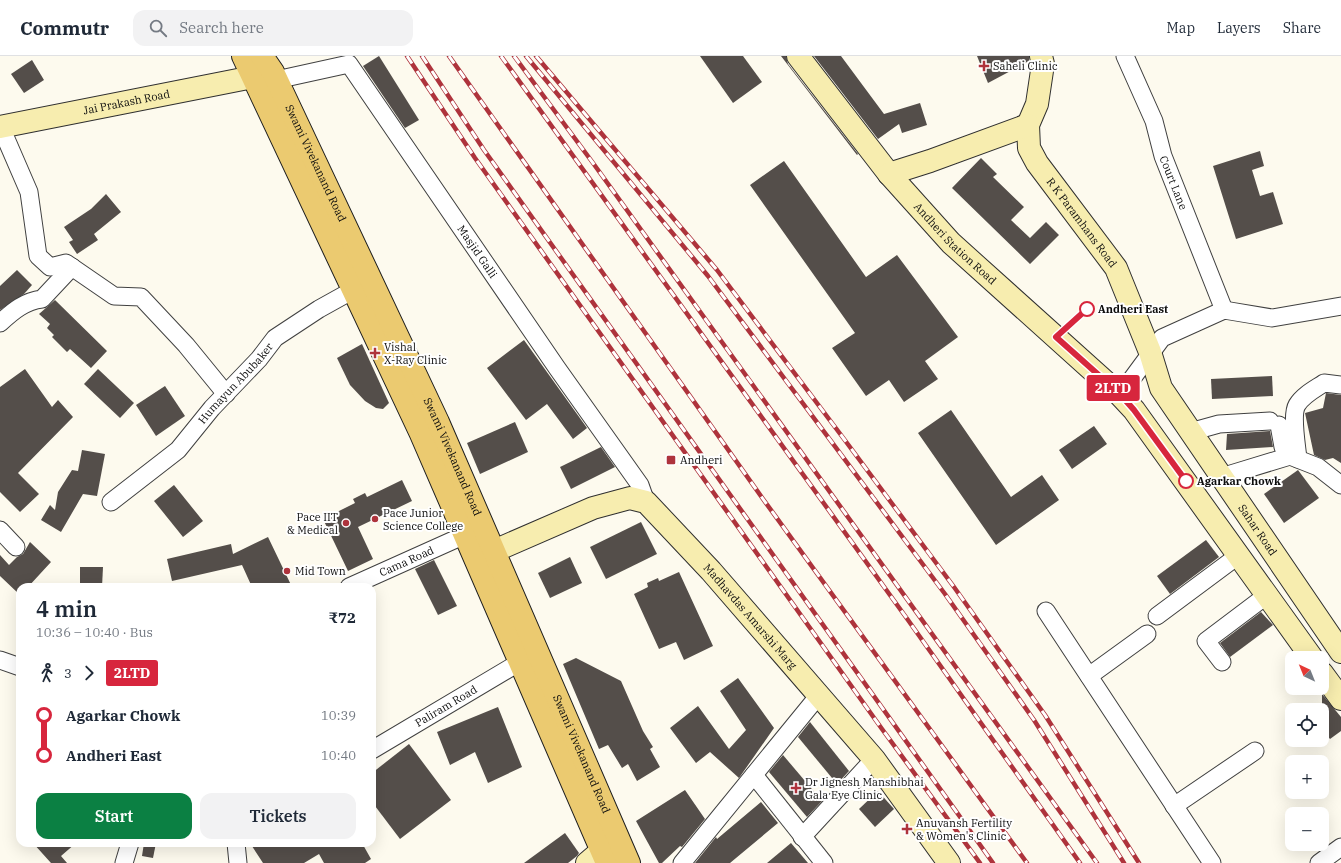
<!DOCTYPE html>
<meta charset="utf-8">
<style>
:root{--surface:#fff;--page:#f2f2f3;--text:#1f2937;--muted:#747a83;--line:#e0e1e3;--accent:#0b8043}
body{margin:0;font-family:"IBM Plex Serif",serif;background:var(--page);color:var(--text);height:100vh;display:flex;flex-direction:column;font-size:15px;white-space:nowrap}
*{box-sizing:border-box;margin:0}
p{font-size:13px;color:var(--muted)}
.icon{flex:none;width:22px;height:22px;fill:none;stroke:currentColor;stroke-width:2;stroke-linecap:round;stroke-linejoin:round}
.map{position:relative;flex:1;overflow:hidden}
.details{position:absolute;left:16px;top:527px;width:360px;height:264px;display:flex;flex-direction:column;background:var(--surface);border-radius:12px;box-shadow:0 4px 16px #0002}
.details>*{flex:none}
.badge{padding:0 8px;border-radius:3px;font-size:14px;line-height:26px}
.needle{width:26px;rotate:317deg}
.buttons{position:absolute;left:1285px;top:595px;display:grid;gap:8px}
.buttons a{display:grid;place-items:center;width:44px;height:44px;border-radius:8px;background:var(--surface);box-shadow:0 4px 16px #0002;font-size:20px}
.map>.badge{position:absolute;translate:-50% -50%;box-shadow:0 0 0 2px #fff}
.legs{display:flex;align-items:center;gap:6px;height:44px;padding:0 20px;font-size:13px}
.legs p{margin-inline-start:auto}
.overview{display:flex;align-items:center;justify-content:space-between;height:68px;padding:0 20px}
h1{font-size:22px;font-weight:600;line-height:30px}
.cta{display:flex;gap:8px;margin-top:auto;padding:8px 20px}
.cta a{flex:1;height:46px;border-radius:12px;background:var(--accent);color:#fff;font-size:16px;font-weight:600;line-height:46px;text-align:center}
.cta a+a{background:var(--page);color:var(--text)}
ul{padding:0 20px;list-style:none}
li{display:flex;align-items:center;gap:14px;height:40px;font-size:15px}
li i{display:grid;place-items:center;width:6px;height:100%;margin:0 5px;background:currentColor}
li i::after{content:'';width:10px;height:10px;margin:-5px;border:3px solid;border-radius:50%;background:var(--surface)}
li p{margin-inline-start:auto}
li:first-child i{background:linear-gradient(#0000 50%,currentColor 0)}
li:last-child i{background:linear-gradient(currentColor 50%,#0000 0)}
header{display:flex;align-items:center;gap:24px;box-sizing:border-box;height:56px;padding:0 20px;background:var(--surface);border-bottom:1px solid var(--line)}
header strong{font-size:19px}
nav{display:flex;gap:22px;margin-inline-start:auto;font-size:14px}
.search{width:280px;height:36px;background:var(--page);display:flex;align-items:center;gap:10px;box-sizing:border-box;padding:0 14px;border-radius:12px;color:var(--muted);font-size:15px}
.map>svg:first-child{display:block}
.building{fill:#544e4a}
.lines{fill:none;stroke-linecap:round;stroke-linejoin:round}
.street-casing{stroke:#404040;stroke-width:19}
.secondary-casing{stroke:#2f2f2f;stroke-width:24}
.primary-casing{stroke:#1e1e1e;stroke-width:24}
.street{stroke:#fff;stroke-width:17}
.secondary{stroke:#f7edaf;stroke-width:22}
.primary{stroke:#ebca70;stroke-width:22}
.rail-casing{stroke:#ae333c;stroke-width:4.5}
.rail{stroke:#fff;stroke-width:3;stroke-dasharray:9;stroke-linecap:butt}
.line-1-casing{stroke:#fff;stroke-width:9}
.line-1{stroke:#d7263d;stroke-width:6}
.poi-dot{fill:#ae333c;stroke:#fff;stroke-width:1.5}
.stop-1-dot{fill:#fff;stroke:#d7263d;stroke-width:2}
.labels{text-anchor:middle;stroke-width:4;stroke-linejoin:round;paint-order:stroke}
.poi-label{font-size:11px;fill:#0d0d0d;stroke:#fff;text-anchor:start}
.street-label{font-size:11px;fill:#0d0d0d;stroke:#fff}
.stop-label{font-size:11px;font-weight:bold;fill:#0d0d0d;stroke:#fff;text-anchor:start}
</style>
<header>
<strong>Commutr</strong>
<div class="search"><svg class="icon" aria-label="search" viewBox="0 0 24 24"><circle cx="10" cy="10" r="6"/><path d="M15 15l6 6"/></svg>Search here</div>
<nav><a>Map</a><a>Layers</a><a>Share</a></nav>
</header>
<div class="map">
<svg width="1341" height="807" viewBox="0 0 1341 807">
<rect width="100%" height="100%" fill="#fdfaee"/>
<g class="building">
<polygon points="379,0 419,64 405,72 363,10"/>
<polygon points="700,0 743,0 762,26 733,47"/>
<polygon points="781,0 786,0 788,8 858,98 857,99"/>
<polygon points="814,0 841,0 884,58 920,47 927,69 902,77 899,68 878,83"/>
<polygon points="977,0 1029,0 1029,5 988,27"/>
<polygon points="32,4 44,24 24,37 11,18"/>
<polygon points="1260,95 1264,110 1252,114 1260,140 1273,136 1283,168 1236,183 1213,110"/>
<polygon points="981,102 997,118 993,121 1024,151 1011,164 1030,182 1046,166 1059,179 1030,208 952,132"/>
<polygon points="784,105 866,221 897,199 958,281 925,305 938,323 904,346 889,324 866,340 832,292 855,277 750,129"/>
<polygon points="106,138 121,156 94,178 98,184 77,198 69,186 73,184 64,171 91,153"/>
<polygon points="17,214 32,229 24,238 0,254 0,230"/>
<polygon points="55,244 107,295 91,312 70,293 67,296 52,281 54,279 47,272 50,268 39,258"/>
<polygon points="524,284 587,372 573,383 547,348 526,364 487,312"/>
<polygon points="362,288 389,347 383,353 376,352 365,345 350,329 337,302"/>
<polygon points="25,313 52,351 58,344 73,361 18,417 39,438 20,456 0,436 0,331"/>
<polygon points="98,313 134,347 120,362 84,328"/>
<polygon points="1272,320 1273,340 1212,343 1211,323"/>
<polygon points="165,330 185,360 156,380 136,349"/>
<polygon points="1326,337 1341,339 1341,407 1333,402 1325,404 1314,399 1305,357 1323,352"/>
<polygon points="951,354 1011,441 1042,419 1059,444 996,489 918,377"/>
<polygon points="515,366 528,396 480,418 467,387"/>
<polygon points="1094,370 1107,388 1072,413 1059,394"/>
<polygon points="1270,375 1273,391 1226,394 1227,378"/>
<polygon points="601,391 615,411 571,433 560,411"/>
<polygon points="82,394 105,398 97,440 83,438 61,476 41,464 50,449 55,454 58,436 72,414 78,415"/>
<polygon points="1298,414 1319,442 1284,467 1264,438"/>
<polygon points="402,424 412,445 358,471 373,503 348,515 323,463 355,447 353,443 365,437 367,441"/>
<polygon points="174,429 203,465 183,481 154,445"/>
<polygon points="641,466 657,498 606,523 590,491"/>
<polygon points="268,481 292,531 252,531 242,509 172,525 167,503 231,488 233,498"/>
<polygon points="1206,484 1219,501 1170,538 1157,520"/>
<polygon points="30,486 51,506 28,531 20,531 20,539 0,520 0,499 9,509 17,501 23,498"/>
<polygon points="570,501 582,527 550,542 538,517"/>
<polygon points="434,504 457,550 438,559 415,513"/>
<polygon points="80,511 103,511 102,531 80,531"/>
<polygon points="679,516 713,590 684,604 676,586 659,593 634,538 648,531 647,527 658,522 659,525"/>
<polygon points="1261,556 1273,569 1230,601 1220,587"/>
<polygon points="576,602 621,625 643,675 653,691 650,693 660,711 637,725 628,708 622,712 608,689 599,693 563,608"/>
<polygon points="738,622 774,672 739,722 710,696 696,707 670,672 698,650 729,693 746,674 720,635"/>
<polygon points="1322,638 1341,661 1341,675 1330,683 1322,673"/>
<polygon points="498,651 522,711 488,727 475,696 450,709 437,676"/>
<polygon points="810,666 849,715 837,728 798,681"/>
<polygon points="409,688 451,744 400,783 372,746 372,717"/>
<polygon points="783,699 822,745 807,761 769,716"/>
<polygon points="685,734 705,763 682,791 680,790 662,807 659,807 636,765"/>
<polygon points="878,735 894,753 875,771 859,753"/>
<polygon points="761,746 778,767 730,807 695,807 716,781 717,783"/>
<polygon points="565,777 579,797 577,800 568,807 524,807"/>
<polygon points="33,787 76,787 61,800 67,807 51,807"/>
<polygon points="144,787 156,787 153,802 142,800"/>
<polygon points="250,787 362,787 371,803 365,807 324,807 319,798 304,807 263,807"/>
<polygon points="791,787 808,807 767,807"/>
</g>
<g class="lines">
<defs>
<g id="street">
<path id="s1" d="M 1125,0 L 1154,65 L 1163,100 L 1224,254"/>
<path id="s2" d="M 276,24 L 349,8 L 557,312 L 640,429 L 646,446"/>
<polyline points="0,69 29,136 38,200 50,211 66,207 114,240 141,241 186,289 226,338"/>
<path d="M 0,267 C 13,255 25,245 42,243 L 72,211"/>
<polyline points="1120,339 1162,282 1224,254 1272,262 1341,250"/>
<polyline points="1279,369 1283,391 1290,400 1318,411 1341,429"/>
<polyline points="1190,376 1219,368 1270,365"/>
<path d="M 1298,403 C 1297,391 1291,359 1297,349 C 1303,339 1315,333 1324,327 L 1341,329"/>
<polyline points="1221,421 1290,400"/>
<path id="s3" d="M 111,446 L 178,394 L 212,352 L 259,303 L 275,282 L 319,253 L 364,228"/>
<polyline points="0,474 16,491"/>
<path id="s4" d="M 349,531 L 476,474"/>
<polyline points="1046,555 1212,807"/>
<polyline points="1157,560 1239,499"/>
<polyline points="0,604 20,611"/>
<polyline points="1222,606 1206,585 1267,539"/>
<polyline points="1089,620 1147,578"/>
<path id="s5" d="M 372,694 L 520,606"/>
<polyline points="754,719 824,807"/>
<polyline points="1174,750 1255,695"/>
<polyline points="802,781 874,703"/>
<polyline points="236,787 238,807"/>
<polyline points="124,807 130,787"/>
<polyline points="682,807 819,639"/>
<polyline points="1319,807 1341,791"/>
</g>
<g id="secondary">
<path id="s6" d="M 798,0 L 889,118 L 951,187 L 1120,339 L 1134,354 L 1312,602"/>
<path id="s7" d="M 1041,0 L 1043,8 L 1037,48 L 1028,69 L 1029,92 L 1037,107 L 1116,212 L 1150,296 L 1161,332 L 1341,596"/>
<path id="s8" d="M 0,71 L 253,21"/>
<polyline points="889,118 930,105 1028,69"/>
<path id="s9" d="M 478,502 L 593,452 L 630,442 L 646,446 L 711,515 L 874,703 L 949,807"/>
<polyline points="1322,617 1341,643"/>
<polyline points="587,807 601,795"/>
</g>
<g id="primary">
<polyline points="243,0 421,378 607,807"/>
<path id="s10" d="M 262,0 L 273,16 L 438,366 L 629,807"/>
</g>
</defs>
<use href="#street" class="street-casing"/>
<use href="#secondary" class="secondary-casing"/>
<use href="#primary" class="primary-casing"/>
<use href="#street" class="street"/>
<use href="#secondary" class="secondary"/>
<use href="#primary" class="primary"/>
<defs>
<g id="rail">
<polyline points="407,0 475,102 882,673 980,807"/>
<polyline points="422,0 484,94 993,807"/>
<polyline points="449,0 763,443 1027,807"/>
<polyline points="501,0 908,564 1080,807"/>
<polyline points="514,0 593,107 1097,807"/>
<polyline points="526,0 708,220 945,538 1034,664 1124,807"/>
<polyline points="536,0 717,214 844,383 954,531 1045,659 1139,807"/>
</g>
</defs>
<use href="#rail" class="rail-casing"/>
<use href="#rail" class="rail"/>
</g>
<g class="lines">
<defs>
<polyline id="line-1" points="1087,253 1056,281 1120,338 1134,354 1186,425"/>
</defs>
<use href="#line-1" class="line-1-casing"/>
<use href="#line-1" class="line-1"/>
</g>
<g class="poi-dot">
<path d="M982 4h4v4h4v4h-4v4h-4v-4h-4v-4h4z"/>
<path d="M373 291h4v4h4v4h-4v4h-4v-4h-4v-4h4z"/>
<rect x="666" y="399" width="10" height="10" rx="2"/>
<circle cx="375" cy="463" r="4"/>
<circle cx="346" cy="467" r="4"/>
<circle cx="287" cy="515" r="4"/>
<path d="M794 726h4v4h4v4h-4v4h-4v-4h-4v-4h4z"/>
<path d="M905 767h4v4h4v4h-4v4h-4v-4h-4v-4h4z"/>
</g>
<g class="stop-1-dot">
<circle cx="1087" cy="253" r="7"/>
<circle cx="1186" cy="425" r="7"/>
</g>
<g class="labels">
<g class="poi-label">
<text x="993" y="14">Saheli Clinic</text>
<text x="384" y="295">Vishal<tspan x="384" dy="13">X-Ray Clinic</tspan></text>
<text x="680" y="408">Andheri</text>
<text x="383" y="461">Pace Junior<tspan x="383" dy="13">Science College</tspan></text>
<text x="338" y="465" text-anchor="end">Pace IIT<tspan x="338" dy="13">&amp; Medical</tspan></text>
<text x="295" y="519">Mid Town</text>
<text x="805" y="730">Dr Jignesh Manshibhai<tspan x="805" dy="13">Gala Eye Clinic</tspan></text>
<text x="916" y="771">Anuvansh Fertility<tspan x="916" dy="13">&amp; Women's Clinic</tspan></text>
</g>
<g class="street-label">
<text dy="4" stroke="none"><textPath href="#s8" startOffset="129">Jai Prakash Road</textPath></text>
<text dy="4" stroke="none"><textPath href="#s10" startOffset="120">Swami Vivekanand Road</textPath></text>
<text dy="4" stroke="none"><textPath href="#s1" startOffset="136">Court Lane</textPath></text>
<text dy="4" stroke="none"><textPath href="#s7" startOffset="186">R K Paramhans Road</textPath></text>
<text dy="4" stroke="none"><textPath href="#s6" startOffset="245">Andheri Station Road</textPath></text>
<text dy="4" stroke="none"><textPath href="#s2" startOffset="302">Masjid Galli</textPath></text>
<text dy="4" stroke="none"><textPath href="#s3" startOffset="173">Humayun Abubaker</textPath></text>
<text dy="4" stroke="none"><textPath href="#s10" startOffset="444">Swami Vivekanand Road</textPath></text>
<text dy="4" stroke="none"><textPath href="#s7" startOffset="543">Sahar Road</textPath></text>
<text dy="4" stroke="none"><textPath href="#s4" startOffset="63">Cama Road</textPath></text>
<text dy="4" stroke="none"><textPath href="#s9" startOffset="335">Madhavdas Amarshi Marg</textPath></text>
<text dy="4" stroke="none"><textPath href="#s5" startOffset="86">Paliram Road</textPath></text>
<text dy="4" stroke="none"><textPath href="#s10" startOffset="768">Swami Vivekanand Road</textPath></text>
</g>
<g class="stop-label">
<text x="1098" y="257">Andheri East</text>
<text x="1197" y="429">Agarkar Chowk</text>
</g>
</g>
</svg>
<div class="buttons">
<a><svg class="needle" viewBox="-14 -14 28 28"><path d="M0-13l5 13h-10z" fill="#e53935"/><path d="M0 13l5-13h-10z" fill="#747a83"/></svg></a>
<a><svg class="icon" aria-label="locate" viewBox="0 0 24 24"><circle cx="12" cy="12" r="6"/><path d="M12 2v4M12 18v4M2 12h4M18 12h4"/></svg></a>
<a>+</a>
<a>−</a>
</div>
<b class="badge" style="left:1113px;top:332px;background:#d7263d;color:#fff">2LTD</b>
<section class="details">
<div class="overview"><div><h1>4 min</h1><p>10:36 – 10:40 · Bus</p></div><b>₹72</b></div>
<div class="legs"><svg class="icon" aria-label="walk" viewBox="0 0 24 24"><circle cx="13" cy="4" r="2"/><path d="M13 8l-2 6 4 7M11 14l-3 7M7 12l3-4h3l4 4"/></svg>3<svg class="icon" aria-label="forward" viewBox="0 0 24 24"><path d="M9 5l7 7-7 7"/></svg><b class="badge" style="background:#d7263d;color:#fff">2LTD</b></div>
<ul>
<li><i style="color:#d7263d"></i><b>Agarkar Chowk</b><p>10:39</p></li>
<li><i style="color:#d7263d"></i><b>Andheri East</b><p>10:40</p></li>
</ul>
<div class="cta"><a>Start</a><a>Tickets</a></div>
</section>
</div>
